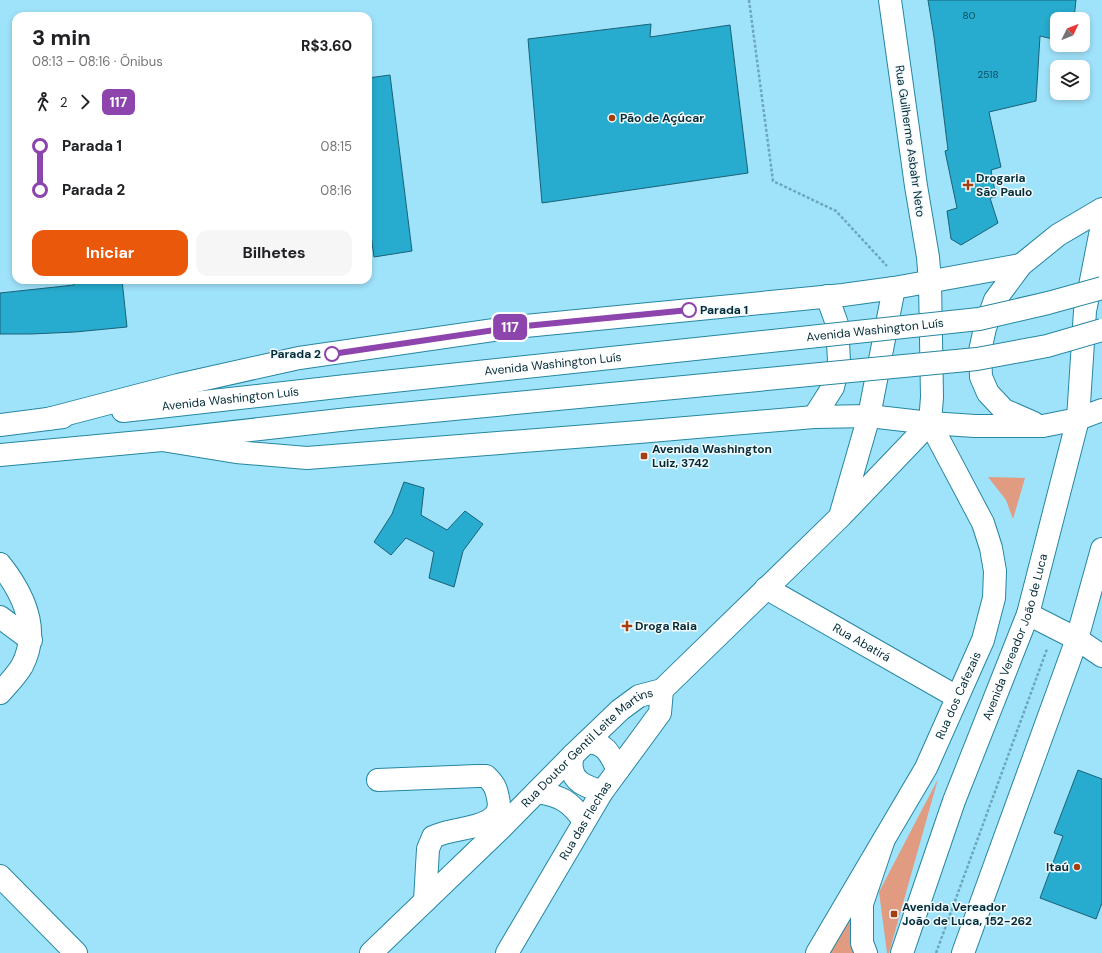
<!DOCTYPE html>
<html lang="pt">
<meta charset="utf-8">
<style>
:root{--surface:#fff;--page:#f6f6f6;--text:#202124;--muted:#757577;--accent:#ea580c}
body{margin:0;font-family:"DM Sans",sans-serif;background:var(--page);color:var(--text);height:100vh;display:flex;flex-direction:column;font-size:15px;white-space:nowrap}
*{box-sizing:border-box;margin:0}
p{font-size:13px;color:var(--muted)}
.icon{flex:none;width:22px;height:22px;fill:none;stroke:currentColor;stroke-width:2;stroke-linecap:round;stroke-linejoin:round}
.map{position:relative;flex:1;overflow:hidden}
.details{position:absolute;left:12px;top:12px;width:360px;height:272px;display:flex;flex-direction:column;background:var(--surface);border-radius:12px;box-shadow:0 2px 6px #0003}
.details>*{flex:none}
.badge{padding:0 8px;border-radius:6px;font-size:14px;line-height:26px}
.needle{width:26px;rotate:47deg}
.tools{position:absolute;left:1050px;top:12px;display:grid;gap:8px}
.tools a{display:grid;place-items:center;width:40px;height:40px;border-radius:8px;background:var(--surface);box-shadow:0 2px 6px #0003;font-size:20px}
.map>.badge{position:absolute;translate:-50% -50%;box-shadow:0 0 0 2px #fff}
.legs{display:flex;align-items:center;gap:6px;height:44px;padding:0 20px;font-size:13px}
.legs p{margin-inline-start:auto}
.summary{display:flex;align-items:center;justify-content:space-between;height:68px;padding:0 20px}
h1{font-size:22px;font-weight:700;line-height:30px}
.button{display:flex;gap:8px;margin-top:auto;padding:8px 20px}
.button a{flex:1;height:46px;border-radius:12px;background:var(--accent);color:#fff;font-size:16px;font-weight:700;line-height:46px;text-align:center}
.button a+a{background:var(--page);color:var(--text)}
ul{padding:0 20px;list-style:none}
li{display:flex;align-items:center;gap:14px;height:44px;font-size:15px}
li i{display:grid;place-items:center;width:6px;height:100%;margin:0 5px;background:currentColor}
li i::after{content:'';width:10px;height:10px;margin:-5px;border:3px solid;border-radius:50%;background:var(--surface)}
li p{margin-inline-start:auto}
li:first-child i{background:linear-gradient(#0000 50%,currentColor 0)}
li:last-child i{background:linear-gradient(currentColor 50%,#0000 0)}
.map>svg:first-child{display:block}
.green{fill:#e19b81}
.building{fill:#27abce;stroke:#1a6277}
.lines{fill:none;stroke-linecap:round;stroke-linejoin:round}
.minor-casing{stroke:#2686a1;stroke-width:24}
.major-casing{stroke:#2686a1;stroke-width:24}
.highway-casing{stroke:#2686a1;stroke-width:24}
.path{stroke:#6ca7bb;stroke-width:2.5;stroke-dasharray:3 2;stroke-linecap:butt}
.minor{stroke:#fff;stroke-width:22}
.major{stroke:#fff;stroke-width:22}
.highway{stroke:#fff;stroke-width:22}
.highway-bridge-casing{stroke:#2686a1;stroke-width:24;stroke-linecap:butt}
.highway-bridge{stroke:#fff;stroke-width:22}
.line-1-casing{stroke:#fff;stroke-width:9}
.line-1{stroke:#8e44ad;stroke-width:6}
.poi-dot{fill:#a43f0f;stroke:#f2fafd;stroke-width:1.5}
.stop-1-dot{fill:#fff;stroke:#8e44ad;stroke-width:2}
.labels{text-anchor:middle;stroke-width:3;stroke-linejoin:round;paint-order:stroke}
.number-label{font-size:10px;fill:#0c4c5d}
.poi-label{font-size:12px;font-weight:bold;fill:#032c37;stroke:#f2fafd;text-anchor:start}
.street-label{font-size:12px;fill:#032c37;stroke:#f2fafd}
.stop-label{font-size:12px;font-weight:bold;fill:#032c37;stroke:#f2fafd;text-anchor:start}
</style>
<div class="map">
<svg width="1102" height="953" viewBox="0 0 1102 953">
<rect width="100%" height="100%" fill="#9fe3fb"/>
<g class="green">
<polygon points="988,477 1025,478 1013,519 1006,500"/>
<polygon points="938,779 889,953 887,953 879,892"/>
<polygon points="852,911 862,953 828,953"/>
</g>
<g class="building">
<polygon points="928,0 1076,0 1074,19 1057,19 1057,40 1040,36 1036,101 989,112 1001,167 991,170 996,197 990,198 998,223 961,245 951,239 947,211 957,208 945,151 948,150 934,37"/>
<polygon points="651,24 650,37 730,25 748,173 542,203 528,39"/>
<polygon points="390,75 412,251 374,257 368,213 368,78"/>
<polygon points="74,280 122,280 127,327 75,332 31,334 0,334 0,293 74,285"/>
<polygon points="404,482 424,488 421,515 447,530 465,511 483,524 463,551 454,587 429,578 434,552 406,538 391,555 374,542 392,514"/>
<polygon points="1078,770 1102,779 1102,903 1096,919 1040,898 1063,836 1054,833"/>
</g>
<g class="lines">
<defs>
<g id="minor">
<polyline points="841,513 869,416 894,288"/>
<path d="M 0,564 C 23,593 41,630 22,666 C 16,676 7,685 0,693"/>
<path id="s1" d="M 766,588 L 957,697"/>
<polyline points="1028,614 1077,639 1102,656"/>
<polyline points="0,617 31,640"/>
<path d="M 587,742 C 606,743 610,754 618,770"/>
<path d="M 573,755 C 572,759 571,765 572,769 C 574,784 590,787 602,792"/>
<path d="M 378,780 L 477,776 L 486,776 C 494,784 496,787 498,798 C 505,826 466,827 448,832 C 443,833 438,835 433,837 L 428,849 L 425,901"/>
<path d="M 537,792 C 561,796 570,801 584,821"/>
<polyline points="0,876 76,953"/>
<path id="s2" d="M 371,953 L 501,828 L 573,755 L 620,710 L 639,696 L 662,690 L 841,516 L 930,423 L 932,397 L 930,282 L 928,257 L 916,186 L 890,0"/>
<path id="s3" d="M 507,953 L 602,792 L 660,713 L 662,690"/>
<path id="s4" d="M 817,953 L 926,768 L 983,640 L 994,598 L 995,571 L 991,548 L 983,523 L 930,423"/>
</g>
<g id="major">
<polyline points="866,953 862,943 862,904 883,842"/>
<path id="s5" d="M 902,953 L 954,801 L 1028,614 L 1078,419 L 1085,311 L 1102,225"/>
<polyline points="963,953 1077,639 1102,549"/>
</g>
<g id="highway">
<path id="s6" d="M 123,411 L 346,386"/>
<polyline points="814,417 833,387 839,361 837,324 827,296"/>
<polyline points="48,419 178,385 299,358 515,327 843,295 894,288 1021,265"/>
<polyline points="1034,423 1004,410 988,393 981,377 980,351 985,328 995,300 1021,265 1058,235 1102,209"/>
<polyline points="0,425 63,417"/>
<polyline points="162,440 236,452 307,458 639,432 814,417 869,416 930,423 975,426 1043,426 1078,419 1102,410"/>
<polyline points="0,455 162,440 349,419"/>
</g>
</defs>
<use href="#minor" class="minor-casing"/>
<use href="#major" class="major-casing"/>
<use href="#highway" class="highway-casing"/>
<g class="path">
<polyline points="749,0 773,181 836,211 887,266"/>
<polyline points="936,953 1047,649"/>
</g>
<use href="#minor" class="minor"/>
<use href="#major" class="major"/>
<use href="#highway" class="highway"/>
<defs>
<g id="highway-bridge">
<path id="s7" d="M 346,386 L 979,319 L 1048,303 L 1102,288"/>
<polyline points="349,419 977,359 1047,346 1102,330"/>
</g>
</defs>
<use href="#highway-bridge" class="highway-bridge-casing"/>
<use href="#highway-bridge" class="highway-bridge"/>
</g>
<g class="lines">
<defs>
<polyline id="line-1" points="332,354 515,327 689,310"/>
</defs>
<use href="#line-1" class="line-1-casing"/>
<use href="#line-1" class="line-1"/>
</g>
<g class="poi-dot">
<circle cx="612" cy="118" r="4"/>
<path d="M966 179h4v4h4v4h-4v4h-4v-4h-4v-4h4z"/>
<rect x="640" y="452" width="8" height="8" rx="2"/>
<path d="M625 620h4v4h4v4h-4v4h-4v-4h-4v-4h4z"/>
<circle cx="1077" cy="867" r="4"/>
<rect x="890" y="910" width="8" height="8" rx="2"/>
</g>
<g class="stop-1-dot">
<circle cx="689" cy="310" r="7"/>
<circle cx="332" cy="354" r="7"/>
</g>
<g class="labels">
<g class="number-label">
<text x="969" y="19">80</text>
<text x="988" y="78">2518</text>
</g>
<g class="poi-label">
<text x="620" y="122">Pão de Açúcar</text>
<text x="976" y="182">Drogaria<tspan x="976" dy="14">São Paulo</tspan></text>
<text x="652" y="453">Avenida Washington<tspan x="652" dy="14">Luiz, 3742</tspan></text>
<text x="635" y="630">Droga Raia</text>
<text x="1069" y="871" text-anchor="end">Itaú</text>
<text x="902" y="911">Avenida Vereador<tspan x="902" dy="14">João de Luca, 152-262</tspan></text>
</g>
<g class="street-label">
<text transform="translate(910 141) rotate(82)" y="4">Rua Guilherme Asbahr Neto</text>
<text dy="4" stroke="none"><textPath href="#s7" startOffset="532">Avenida Washington Luís</textPath></text>
<text dy="4" stroke="none"><textPath href="#s7" startOffset="208">Avenida Washington Luís</textPath></text>
<text dy="4" stroke="none"><textPath href="#s6" startOffset="108">Avenida Washington Luís</textPath></text>
<text dy="4" stroke="none"><textPath href="#s5" startOffset="336">Avenida Vereador João de Luca</textPath></text>
<text dy="4" stroke="none"><textPath href="#s1" startOffset="110">Rua Abatirá</textPath></text>
<text dy="4" stroke="none"><textPath href="#s4" startOffset="294">Rua dos Cafezais</textPath></text>
<text dy="4" stroke="none"><textPath href="#s2" startOffset="299">Rua Doutor Gentil Leite Martins</textPath></text>
<text dy="4" stroke="none"><textPath href="#s3" startOffset="154">Rua das Flechas</textPath></text>
</g>
<g class="stop-label">
<text x="700" y="314">Parada 1</text>
<text x="321" y="358" text-anchor="end">Parada 2</text>
</g>
</g>
</svg>
<div class="tools">
<a><svg class="needle" viewBox="-14 -14 28 28"><path d="M0-13l5 13h-10z" fill="#e53935"/><path d="M0 13l5-13h-10z" fill="#757577"/></svg></a>
<a><svg class="icon" aria-label="layers" viewBox="0 0 24 24"><path d="M12 4l9 5-9 5-9-5zM3 14l9 5 9-5"/></svg></a>
</div>
<b class="badge" style="left:510px;top:327px;background:#8e44ad;color:#fff">117</b>
<section class="details">
<div class="summary"><div><h1>3 min</h1><p>08:13 – 08:16 · Ônibus</p></div><b>R$3.60</b></div>
<div class="legs"><svg class="icon" aria-label="walk" viewBox="0 0 24 24"><circle cx="13" cy="4" r="2"/><path d="M13 8l-2 6 4 7M11 14l-3 7M7 12l3-4h3l4 4"/></svg>2<svg class="icon" aria-label="forward" viewBox="0 0 24 24"><path d="M9 5l7 7-7 7"/></svg><b class="badge" style="background:#8e44ad;color:#fff">117</b></div>
<ul>
<li><i style="color:#8e44ad"></i><b>Parada 1</b><p>08:15</p></li>
<li><i style="color:#8e44ad"></i><b>Parada 2</b><p>08:16</p></li>
</ul>
<div class="button"><a>Iniciar</a><a>Bilhetes</a></div>
</section>
</div>
